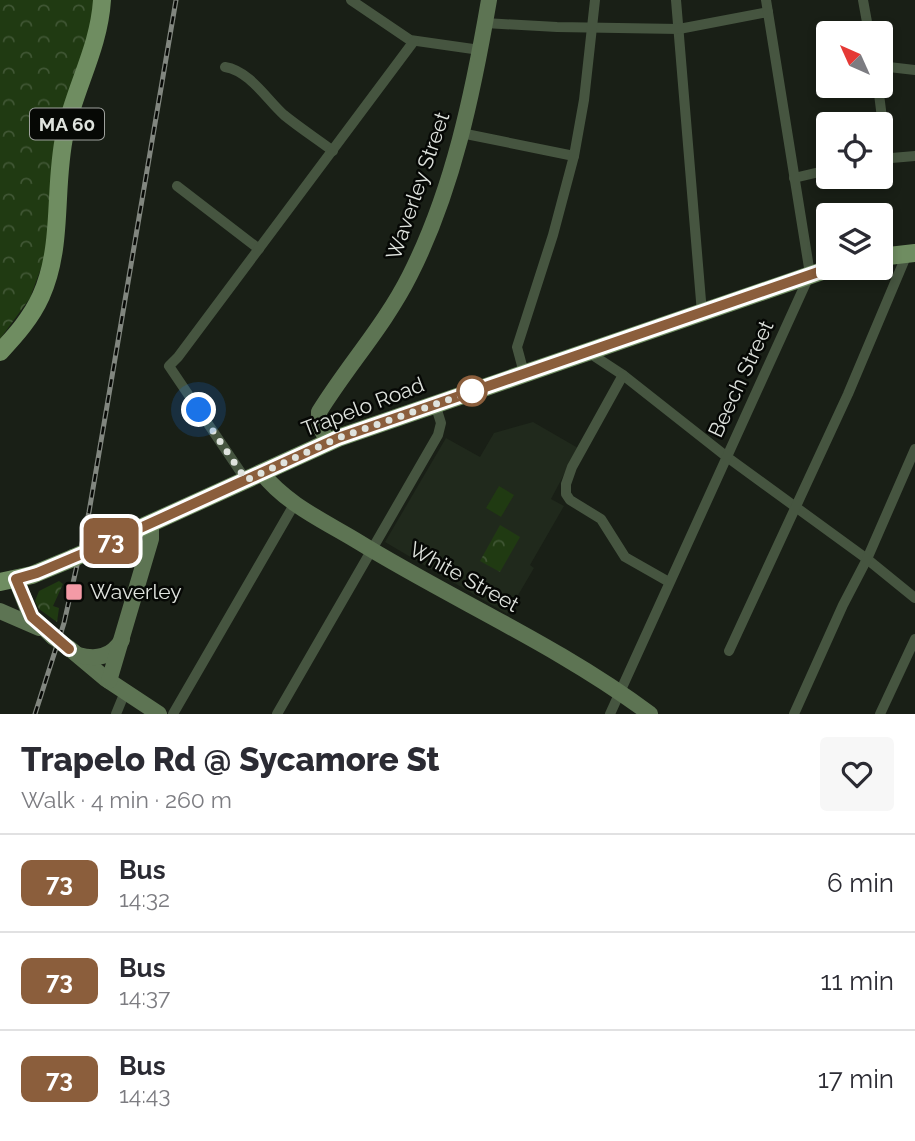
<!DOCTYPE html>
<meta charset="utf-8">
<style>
:root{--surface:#fff;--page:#f7f7f7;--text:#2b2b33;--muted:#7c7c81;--line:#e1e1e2}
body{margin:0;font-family:Raleway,sans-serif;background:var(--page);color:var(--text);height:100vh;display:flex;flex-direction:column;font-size:26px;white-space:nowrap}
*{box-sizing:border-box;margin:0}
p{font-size:23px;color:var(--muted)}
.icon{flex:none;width:38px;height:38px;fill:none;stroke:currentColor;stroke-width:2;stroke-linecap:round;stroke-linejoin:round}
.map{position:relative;height:714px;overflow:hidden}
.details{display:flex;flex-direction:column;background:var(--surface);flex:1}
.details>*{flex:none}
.badge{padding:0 14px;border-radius:10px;font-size:24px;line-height:46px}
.needle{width:46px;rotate:315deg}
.controls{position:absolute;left:816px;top:21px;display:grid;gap:14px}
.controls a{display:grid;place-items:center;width:77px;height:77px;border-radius:7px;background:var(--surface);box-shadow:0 4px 10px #0003;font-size:35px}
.you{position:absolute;width:35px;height:35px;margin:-18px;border:5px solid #fff;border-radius:50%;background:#1a73e8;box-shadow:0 0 0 10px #1a73e833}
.map>.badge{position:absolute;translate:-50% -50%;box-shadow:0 0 0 4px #fff}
.round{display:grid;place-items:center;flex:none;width:74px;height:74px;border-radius:7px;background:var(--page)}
.head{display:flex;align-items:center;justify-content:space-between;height:119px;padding:0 21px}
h1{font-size:33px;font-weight:800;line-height:52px}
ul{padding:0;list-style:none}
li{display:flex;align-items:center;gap:21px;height:98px;padding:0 21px;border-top:2px solid var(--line)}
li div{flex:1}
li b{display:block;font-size:26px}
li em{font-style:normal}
li .badge{min-width:77px;font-weight:700;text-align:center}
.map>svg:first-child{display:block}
.built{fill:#20291c}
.park{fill:url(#park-crowns)}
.pitch{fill:#203a12}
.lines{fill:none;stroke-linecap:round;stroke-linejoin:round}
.street{stroke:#465540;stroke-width:10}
.secondary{stroke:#5d7453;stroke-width:16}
.primary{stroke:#6f8d61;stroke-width:18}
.rail-casing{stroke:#81867f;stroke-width:5}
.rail{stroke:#060805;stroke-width:2.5;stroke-dasharray:8;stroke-linecap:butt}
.secondary-bridge{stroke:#5d7453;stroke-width:16}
.primary-bridge{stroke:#6f8d61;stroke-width:18}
.line-casing{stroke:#fff;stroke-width:16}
.line{stroke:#8b5e3c;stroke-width:10}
.walk{stroke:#dfe3de;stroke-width:7;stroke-dasharray:0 12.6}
.stop-dot{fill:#fff;stroke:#8b5e3c;stroke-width:3.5}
.poi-dot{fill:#f49aa6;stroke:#060805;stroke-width:2.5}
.labels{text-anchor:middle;stroke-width:5;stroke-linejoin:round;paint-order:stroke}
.shield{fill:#060805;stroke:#9ea19d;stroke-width:2}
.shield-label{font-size:19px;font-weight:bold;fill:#dfe3de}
.street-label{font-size:21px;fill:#dfe3de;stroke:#060805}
.poi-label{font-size:21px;fill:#dfe3de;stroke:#060805;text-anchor:start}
</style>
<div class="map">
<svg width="915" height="714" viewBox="0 0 915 714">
<defs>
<pattern id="park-crowns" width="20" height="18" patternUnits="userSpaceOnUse" patternTransform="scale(1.75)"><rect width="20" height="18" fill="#203a12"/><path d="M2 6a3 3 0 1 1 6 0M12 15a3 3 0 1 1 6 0" fill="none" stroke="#405634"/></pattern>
</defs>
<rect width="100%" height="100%" fill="#191f16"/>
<polygon class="built" points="533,422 578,448 551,499 564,506 530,565 534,568 507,614 385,542 446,438 480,457 494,433"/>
<g class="park">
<polygon points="0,0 96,0 44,260 30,298 0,339"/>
<polygon points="500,525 520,537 500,572 480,561"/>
<polygon points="59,581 63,584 53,606 59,608 57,622 39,609 35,601 39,591"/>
</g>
<polygon class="pitch" points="499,486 514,495 501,517 486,508"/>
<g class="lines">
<g class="street">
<polyline points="351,0 410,40 480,50"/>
<polyline points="676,0 702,313"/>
<polyline points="863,0 869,33"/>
<polyline points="485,23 557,27 679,29 768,12"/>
<polyline points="880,66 915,70"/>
<path d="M 225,67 C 250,71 267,100 284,115 C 300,128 317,139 333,151"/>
<polyline points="878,86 887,158"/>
<polyline points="461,133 574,156"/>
<polyline points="880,159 915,156"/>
<polyline points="794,178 828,170"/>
<polyline points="177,186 259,249"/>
<polyline points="588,352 623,375 727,457 867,559 915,598"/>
<polyline points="524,373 517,347 553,235 574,156 584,100 595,0"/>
<polyline points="623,375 572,467 566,484 566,494 570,500 601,519 625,557 669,582"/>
<polyline points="246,480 169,366 178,357 414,41"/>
<polyline points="729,651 848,394 907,254"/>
<polyline points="116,714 125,692"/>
<polyline points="173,714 295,503"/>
<polyline points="277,714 438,435 441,423 435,404"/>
<polyline points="610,714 810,274 766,0"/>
<polyline points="794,714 843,605 867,559 915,449"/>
<polyline points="880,714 915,639"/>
</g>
<g class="secondary">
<path d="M 328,442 L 319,425 L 319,412 C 348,365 385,325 410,275 C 453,190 473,93 489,0"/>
<path d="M 262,473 C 286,504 324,521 357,541 C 453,600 559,646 650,714"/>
<polyline points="16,579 30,615 53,637"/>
<polyline points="0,611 39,628"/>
<polyline points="69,648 106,679 159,714"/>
<path d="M 78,655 C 97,660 111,657 122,640"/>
<polyline points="109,681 151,539 151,523"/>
</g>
<g class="primary">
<polyline points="880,257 915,253"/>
<path d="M 0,352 C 16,335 31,318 41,296 C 64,245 53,186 65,133 C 75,87 99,48 102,0"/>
<polyline points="94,549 338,438 831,268"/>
<polyline points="0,582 32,575 73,558"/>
</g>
<defs>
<polyline id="rail" points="35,714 64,623 89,512 176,0"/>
</defs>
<use href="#rail" class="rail-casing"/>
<use href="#rail" class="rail"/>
<polyline class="secondary-bridge" points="53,637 69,648"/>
<polyline class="primary-bridge" points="73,558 94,549"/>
</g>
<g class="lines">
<defs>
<polyline id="line" points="69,649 32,617 16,579 37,573 94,549 338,438 830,268"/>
</defs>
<use href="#line" class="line-casing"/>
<use href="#line" class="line"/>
<polyline class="walk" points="199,410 246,480 338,438 482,388 472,391"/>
</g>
<circle class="stop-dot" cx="472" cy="391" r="14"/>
<rect class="poi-dot" x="65" y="583" width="18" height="18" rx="3.5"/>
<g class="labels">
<rect class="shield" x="30" y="108.5" width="74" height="31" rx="5"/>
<g class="shield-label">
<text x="67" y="131">MA 60</text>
</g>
<g class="street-label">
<text transform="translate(418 186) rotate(-71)" y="7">Waverley Street</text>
<text transform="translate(741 379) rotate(-65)" y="7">Beech Street</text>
<text transform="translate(363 407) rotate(-21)" y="7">Trapelo Road</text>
<text transform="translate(464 577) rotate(29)" y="7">White Street</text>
</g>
<g class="poi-label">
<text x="90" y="599">Waverley</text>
</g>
</g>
</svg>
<div class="controls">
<a><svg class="needle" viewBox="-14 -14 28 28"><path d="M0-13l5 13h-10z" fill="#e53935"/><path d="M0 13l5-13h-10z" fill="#7c7c81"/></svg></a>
<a><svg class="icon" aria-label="locate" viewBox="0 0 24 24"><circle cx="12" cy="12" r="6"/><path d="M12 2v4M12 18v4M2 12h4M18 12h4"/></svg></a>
<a><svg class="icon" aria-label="layers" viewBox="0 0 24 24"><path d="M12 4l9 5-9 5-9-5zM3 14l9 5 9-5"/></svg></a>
</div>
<div class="you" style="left:199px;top:410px"></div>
<b class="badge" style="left:111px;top:541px;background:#8b5e3c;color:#fff">73</b>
</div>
<section class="details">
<div class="head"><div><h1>Trapelo Rd @ Sycamore St</h1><p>Walk · 4 min · 260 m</p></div><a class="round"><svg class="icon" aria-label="heart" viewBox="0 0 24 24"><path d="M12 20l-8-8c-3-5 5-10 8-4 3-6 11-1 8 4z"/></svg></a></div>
<ul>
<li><span class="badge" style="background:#8b5e3c;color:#fff">73</span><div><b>Bus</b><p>14:32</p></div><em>6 min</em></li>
<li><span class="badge" style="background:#8b5e3c;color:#fff">73</span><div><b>Bus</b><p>14:37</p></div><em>11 min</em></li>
<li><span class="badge" style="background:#8b5e3c;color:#fff">73</span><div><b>Bus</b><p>14:43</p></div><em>17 min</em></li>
</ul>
</section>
